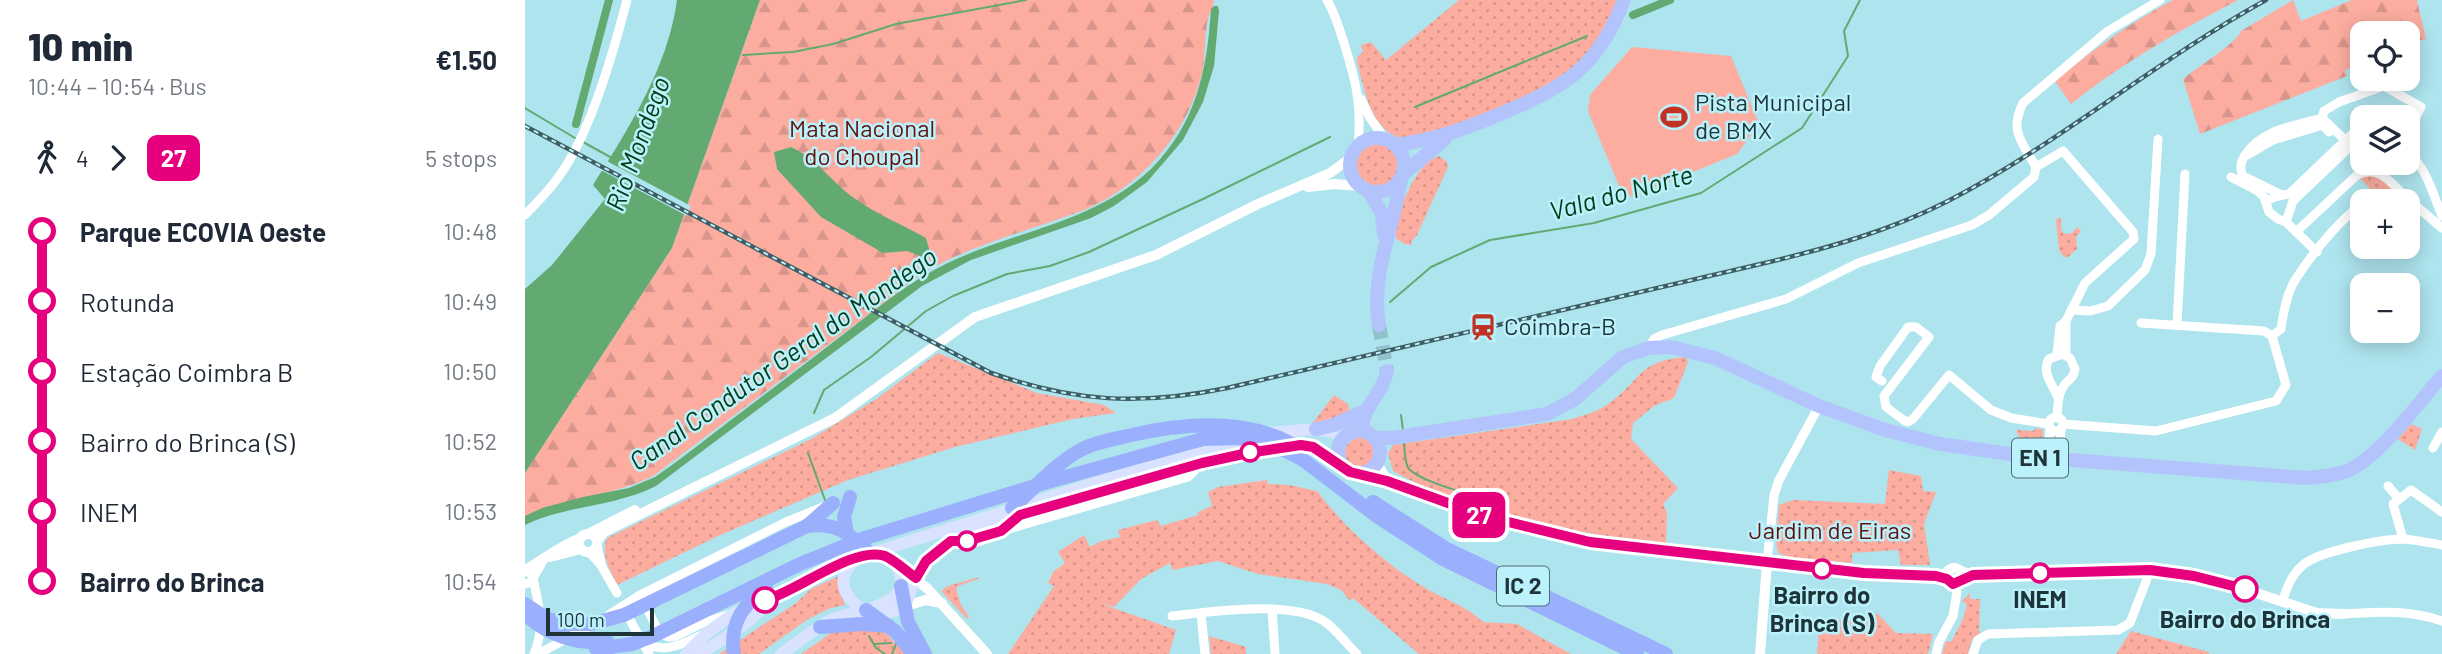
<!DOCTYPE html>
<meta charset="utf-8">
<style>
:root{--surface:#fff;--page:#f6f6f7;--text:#1f2937;--muted:#747a83}
body{margin:0;font-family:Barlow,sans-serif;background:var(--page);color:var(--text);height:100vh;display:flex;flex-direction:column;font-size:26px;white-space:nowrap}
*{box-sizing:border-box;margin:0}
p{font-size:23px;color:var(--muted)}
.icon{flex:none;width:38px;height:38px;fill:none;stroke:currentColor;stroke-width:2;stroke-linecap:round;stroke-linejoin:round}
.map{position:relative;flex:1;overflow:hidden}
.side{display:flex;flex-direction:column;background:var(--surface);width:525px}
.side>*{flex:none}
.badge{padding:0 14px;border-radius:10px;font-size:24px;line-height:46px}
.fabs{position:absolute;left:1825px;top:21px;display:grid;gap:14px}
.fabs a{display:grid;place-items:center;width:70px;height:70px;border-radius:14px;background:var(--surface);box-shadow:0 4px 18px #0003;font-size:35px}
.scale{position:absolute;left:21px;bottom:18px;width:108px;box-sizing:border-box;padding-left:7px;border:4px solid #1e3438;border-top:0;font-size:19px;line-height:24px;white-space:nowrap;color:#1e3438;-webkit-text-stroke:5px #bbf1fb;paint-order:stroke}
.map>.badge{position:absolute;translate:-50% -50%;box-shadow:0 0 0 4px #fff}
.legs{display:flex;align-items:center;gap:10px;height:77px;padding:0 28px;font-size:23px}
.legs p{margin-inline-start:auto}
.head{display:flex;align-items:center;justify-content:space-between;height:119px;padding:0 28px}
h1{font-size:38px;font-weight:800;line-height:52px}
ul{padding:0 28px;list-style:none}
li{display:flex;align-items:center;gap:24px;height:70px;font-size:26px}
li i{display:grid;place-items:center;width:10px;height:100%;margin:0 9px;background:currentColor}
li i::after{content:'';width:18px;height:18px;margin:-9px;border:5px solid;border-radius:50%;background:var(--surface)}
li p{margin-inline-start:auto}
li:first-child i{background:linear-gradient(#0000 50%,currentColor 0)}
li:last-child i{background:linear-gradient(currentColor 50%,#0000 0)}
main{display:flex;flex:1;min-height:0}
.map>svg:first-child{display:block}
.green{fill:url(#green-dots)}
.forest{fill:url(#forest-firs)}
.pitch{fill:#fcada0}
.water{fill:#62aa72}
.pier{fill:#aee4ee}
.lines{fill:none;stroke-linecap:round;stroke-linejoin:round}
.stream{stroke:#62aa72;stroke-width:2}
.canal{stroke:#62aa72;stroke-width:8}
.primary-tunnel{stroke:#91c1ca;stroke-width:14;stroke-dasharray:14 7;stroke-linecap:butt}
.minor{stroke:#fff;stroke-width:9}
.tertiary{stroke:#fff;stroke-width:10}
.secondary{stroke:#d9e2fe;stroke-width:12}
.primary{stroke:#b3c4fd;stroke-width:14}
.trunk{stroke:#9ab0fc;stroke-width:14}
.rail-casing{stroke:#3f5d62;stroke-width:4.5}
.rail{stroke:#bbf1fb;stroke-width:2;stroke-dasharray:5;stroke-linecap:butt}
.line-1-casing{stroke:#fff;stroke-width:16}
.line-1{stroke:#e6007e;stroke-width:10}
.stop-1-dot{fill:#fff;stroke:#e6007e;stroke-width:3.5}
.labels{text-anchor:middle;stroke-width:5;stroke-linejoin:round;paint-order:stroke}
.shield{fill:#bbf1fb;stroke:#4d6d72;stroke-width:2}
.shield-label{font-size:23px;font-weight:bold;fill:#1e3438}
.poi-label{font-size:24px;fill:#1e3438;stroke:#bbf1fb;text-anchor:start}
.park-label{font-size:24px;fill:#60120b;stroke:#bbf1fb}
.stop-label{font-size:24px;font-weight:bold;fill:#1e3438;stroke:#bbf1fb}
.water-label{font-size:26px;font-style:italic;fill:#023b17;stroke:#bbf1fb}
</style>
<main>
<section class="side">
<div class="head"><div><h1>10 min</h1><p>10:44 – 10:54 · Bus</p></div><b>€1.50</b></div>
<div class="legs"><svg class="icon" aria-label="walk" viewBox="0 0 24 24"><circle cx="13" cy="4" r="2"/><path d="M13 8l-2 6 4 7M11 14l-3 7M7 12l3-4h3l4 4"/></svg>4<svg class="icon" aria-label="forward" viewBox="0 0 24 24"><path d="M9 5l7 7-7 7"/></svg><b class="badge" style="background:#e6007e;color:#fff">27</b><p>5 stops</p></div>
<ul>
<li><i style="color:#e6007e"></i><b>Parque ECOVIA Oeste</b><p>10:48</p></li>
<li><i style="color:#e6007e"></i><span>Rotunda</span><p>10:49</p></li>
<li><i style="color:#e6007e"></i><span>Estação Coimbra B</span><p>10:50</p></li>
<li><i style="color:#e6007e"></i><span>Bairro do Brinca (S)</span><p>10:52</p></li>
<li><i style="color:#e6007e"></i><span>INEM</span><p>10:53</p></li>
<li><i style="color:#e6007e"></i><b>Bairro do Brinca</b><p>10:54</p></li>
</ul>
</section>
<div class="map">
<svg width="1917" height="654" viewBox="0 0 1917 654">
<defs>
<pattern id="green-dots" width="8" height="8" patternUnits="userSpaceOnUse" patternTransform="scale(1.75)"><rect width="8" height="8" fill="#fcada0"/><path d="M2 2h.1M6 6h.1" fill="none" stroke="#d8958b" stroke-width="1.8" stroke-linecap="round"/></pattern>
<pattern id="forest-firs" width="22" height="20" patternUnits="userSpaceOnUse" patternTransform="scale(1.75)"><rect width="22" height="20" fill="#fcada0"/><path d="M5 1l3.5 6h-7zM16 11l3.5 6h-7z" fill="#d8958b"/></pattern>
</defs>
<rect width="100%" height="100%" fill="#aee4ee"/>
<g class="green">
<path d="M 934,0 L 1093,0 L 1075,37 L 1042,76 L 943,123 L 877,139 C 845,129 840,91 832,62 L 832,57 L 838,52 L 836,45 L 846,42 L 861,60 Z"/>
<circle cx="853" cy="166" r="22"/>
<path d="M 914,156 L 922,162 L 923,167 L 892,235 L 886,242 L 887,245 L 879,244 L 871,238 C 870,215 890,163 914,156 Z"/>
<polygon points="1847,172 1876,195 1850,200 1847,197 1850,194 1834,177"/>
<polygon points="1534,217 1536,219 1536,230 1540,234 1547,233 1552,227 1556,231 1551,237 1552,249 1543,257 1539,257 1534,250 1531,220"/>
<path d="M 413,353 L 512,393 L 579,405 L 591,413 L 548,419 L 430,447 L 323,480 L 193,536 L 92,585 C 85,569 75,555 82,538 L 286,439 L 351,399 Z"/>
<path d="M 1161,357 L 1163,362 L 1149,398 L 1129,406 L 1108,423 L 1106,439 L 1153,488 L 1138,504 L 1142,512 L 1141,544 C 1047,532 952,518 868,471 L 863,453 L 868,445 L 1047,419 C 1060,415 1072,412 1083,404 C 1117,381 1111,361 1161,357 Z"/>
<polygon points="809,395 823,404 825,411 821,414 787,424"/>
<polygon points="1886,424 1897,429 1890,450 1873,439"/>
<polygon points="1511,428 1518,430 1518,438 1510,444 1498,445 1491,430 1508,431"/>
<circle cx="835" cy="453" r="15"/>
<polygon points="1364,470 1396,476 1398,491 1411,492 1399,524 1405,565 1376,565 1373,550 1327,553 1327,563 1266,558 1253,553 1251,541 1254,505 1268,500 1360,504"/>
<path d="M 742,480 L 743,484 L 764,485 L 792,491 C 820,528 857,561 897,586 C 918,599 940,605 958,622 L 992,624 L 1046,654 L 894,654 L 828,598 L 825,601 L 816,590 L 802,584 L 733,574 L 693,561 L 647,570 L 645,563 L 616,579 L 589,607 L 574,603 L 651,630 L 644,654 L 483,654 L 529,586 L 523,583 L 528,572 L 540,563 L 533,552 L 559,535 L 565,547 L 576,541 L 595,537 L 593,530 L 632,520 L 636,526 L 673,515 L 673,512 L 687,506 L 683,492 L 693,487 Z"/>
<polygon points="314,576 314,588 320,605 306,608 283,619 234,654 194,654 271,603 286,589"/>
<polygon points="451,578 456,578 433,586 431,589 436,605 444,617 442,619 416,591 423,586"/>
<polygon points="1445,593 1445,599 1455,599 1454,631 1456,632 1447,639 1443,654 1417,654 1421,641 1426,642 1437,621 1442,605 1437,601"/>
<polygon points="1345,612 1349,616 1352,613 1371,633 1408,634 1403,654 1292,654 1295,619 1334,621"/>
<polygon points="328,629 359,631 380,654 276,654 306,633"/>
<polygon points="1606,631 1684,652 1684,654 1591,654"/>
<polygon points="684,636 721,647 721,654 686,654"/>
</g>
<g class="forest">
<path d="M 235,0 L 689,0 C 689,6 686,9 684,15 C 679,31 681,51 678,68 C 666,131 614,190 554,212 C 502,231 449,244 400,272 L 128,476 C 88,496 41,498 0,516 L 0,473 L 147,248 Z"/>
<path d="M 1648,0 L 1713,0 C 1655,30 1597,63 1546,104 L 1530,81 C 1567,50 1605,23 1648,0 Z"/>
<path d="M 1768,0 L 1776,21 L 1827,0 L 1892,0 L 1901,39 L 1883,44 L 1883,33 L 1838,33 L 1837,63 L 1820,70 L 1822,76 L 1675,134 L 1658,79 C 1671,68 1712,43 1716,31 Z"/>
</g>
<polygon class="pitch" points="1107,47 1206,56 1234,124 1212,154 1107,197 1094,186 1063,111 1065,95"/>
<g class="water">
<path d="M 152,0 L 235,0 L 147,248 L 0,473 L 0,289 L 27,265 L 80,199 L 68,185 C 104,128 143,67 152,0 Z"/>
<path d="M 689,6 L 693,6 L 694,11 L 689,66 L 678,102 L 658,140 L 622,182 L 589,206 L 566,218 L 446,260 L 397,286 L 131,486 C 90,507 41,505 0,525 L 0,516 L 17,508 L 58,497 L 104,488 L 130,477 C 155,460 178,441 202,423 C 243,392 284,361 324,330 C 350,310 374,290 402,274 C 473,232 564,228 626,169 C 671,124 682,71 686,9 Z"/>
<path d="M 266,147 C 294,160 305,181 329,198 C 351,214 378,225 401,238 L 406,256 L 398,257 L 382,251 L 358,253 L 296,217 L 252,169 L 249,152 Z"/>
</g>
<polygon class="pier" points="80,160 166,206 162,216 74,169"/>
<g class="lines">
<g class="stream">
<polyline points="218,55 268,52 308,44 371,24 501,0"/>
<polyline points="890,107 1062,36"/>
<polyline points="0,108 50,138"/>
<polyline points="58,142 87,158"/>
<polyline points="865,302 906,267 965,240 1069,223 1176,193 1277,128 1323,56 1319,31 1335,0"/>
<polyline points="289,413 299,390 346,357 401,311 428,296 482,274 525,266 564,252 678,199 805,137"/>
<polyline points="876,415 878,430"/>
<path d="M 879,442 C 880,450 879,463 884,469 C 898,483 951,496 971,502"/>
<polyline points="283,453 300,500"/>
<polyline points="344,636 351,648 360,654"/>
<polyline points="349,644 366,643"/>
<polyline points="367,654 371,644"/>
</g>
<g class="canal">
<polyline points="1108,15 1145,0"/>
<polyline points="51,124 84,0"/>
</g>
<polyline class="primary-tunnel" points="854,325 862,371"/>
<g class="minor">
<path d="M 802,0 C 809,12 814,27 818,40 C 831,81 837,104 833,147"/>
<polyline points="836,99 845,118 860,139"/>
<polyline points="1820,140 1797,118 1799,111 1814,102 1859,86 1896,107 1883,132"/>
<path d="M 1883,152 C 1902,169 1907,192 1917,216"/>
<polyline points="1722,155 1748,140 1798,125 1804,132"/>
<path d="M 1511,167 C 1497,142 1484,131 1498,103 L 1583,31 L 1635,0"/>
<polyline points="1706,177 1733,191 1739,197 1744,212 1753,219 1761,222 1792,252"/>
<path d="M 1757,195 L 1718,176 C 1714,168 1716,162 1720,155 C 1737,129 1769,126 1797,118"/>
<polyline points="1854,201 1882,198 1917,228"/>
<polyline points="1741,202 1749,197 1764,194 1827,134 1838,130"/>
<path d="M 0,215 C 11,203 23,192 32,179 C 65,136 88,53 102,0"/>
<polyline points="1761,222 1768,201 1831,141 1838,138"/>
<path d="M 1771,232 L 1832,175 C 1854,164 1866,183 1882,198"/>
<polyline points="1546,310 1565,311 1583,306 1620,270 1626,254 1633,139"/>
<polyline points="1541,321 1541,355"/>
<polyline points="1652,325 1660,174"/>
<path d="M 1747,336 L 1756,329 C 1758,314 1761,296 1769,282 C 1783,259 1815,218 1838,204"/>
<polyline points="1124,348 1129,339 1137,335 1261,299 1333,263 1447,225 1464,215 1509,177 1511,167 1538,151 1608,232 1609,239 1560,283 1541,321 1535,326 1532,354"/>
<polyline points="1357,381 1351,377 1355,366 1383,327 1391,327 1404,337 1359,396 1361,407 1380,421 1383,422 1388,419 1424,375 1466,410 1486,418 1524,424"/>
<circle cx="1531" cy="424" r="7"/>
<path d="M 1532,418 C 1533,406 1532,393 1541,383 C 1546,378 1549,377 1550,369 L 1545,358 L 1537,354 L 1524,359 C 1516,373 1528,384 1533,398"/>
<polyline points="1538,424 1631,431 1751,401 1761,385 1747,336 1739,331 1616,323"/>
<polyline points="1908,448 1917,432"/>
<polyline points="1523,458 1525,428"/>
<polyline points="1534,459 1536,429"/>
<polyline points="1863,486 1874,499"/>
<polyline points="1878,539 1868,504 1886,490 1917,512"/>
<polyline points="428,541 442,541 663,477 676,464"/>
<polyline points="72,546 77,567 92,593"/>
<polyline points="64,552 76,565"/>
<polyline points="1242,563 1249,495 1254,480 1294,406"/>
<path d="M 0,571 L 7,574 C 13,602 21,626 9,654"/>
<polyline points="0,584 6,582 19,559"/>
<path d="M 1757,602 C 1762,588 1766,575 1778,565 C 1794,551 1857,539 1879,539 C 1891,540 1905,543 1917,545"/>
<polyline points="747,609 750,654"/>
<polyline points="100,611 124,654"/>
<polyline points="676,613 680,654"/>
<polyline points="206,614 180,622 151,636 143,637 134,632 115,595 261,522 298,507"/>
<path d="M 1818,614 C 1853,612 1884,609 1917,621"/>
<polyline points="82,616 115,595"/>
<path d="M 647,616 C 685,612 764,600 797,620 C 810,627 821,644 832,654"/>
<path d="M 117,642 C 139,654 155,645 177,635"/>
<polyline points="13,654 67,625"/>
<polyline points="1411,654 1414,642 1428,616 1432,592"/>
<polyline points="1448,654 1453,640 1463,634 1593,630 1605,623 1625,571"/>
</g>
<g class="tertiary">
<polyline points="783,187 809,184 835,186"/>
<polyline points="852,463 862,481"/>
<polyline points="838,473 959,516 1065,542 1339,573 1411,576 1421,579"/>
<polyline points="63,534 110,510"/>
<circle cx="63" cy="543" r="9"/>
<polyline points="72,541 79,532 310,418 450,317 631,255 733,204 805,173 827,157"/>
<polyline points="25,557 56,549"/>
<polyline points="372,565 403,589 462,654"/>
<circle cx="1429" cy="576" r="8"/>
<path d="M 0,570 C 19,559 35,546 56,538"/>
<polyline points="1436,571 1448,575 1625,571 1669,576 1710,586 1792,613 1818,614"/>
<polyline points="379,607 400,600 417,603"/>
<polyline points="1235,654 1242,563"/>
</g>
<g class="secondary">
<polyline points="742,433 791,429 821,435"/>
<path d="M 714,441 L 589,477 L 338,556 C 292,579 336,630 379,607 C 388,588 393,565 410,552 C 433,534 461,526 488,517 C 532,503 577,491 621,478 C 664,467 735,443 778,446 C 792,447 804,457 816,464"/>
<polyline points="161,654 182,633 208,614 233,601 246,598 304,569 330,560"/>
<path d="M 174,654 C 199,640 228,621 246,598"/>
<path d="M 256,654 C 272,643 289,629 306,620 C 326,610 386,609 375,573 C 371,559 360,555 346,554"/>
</g>
<g class="primary">
<circle cx="852" cy="165" r="27"/>
<path d="M 870,145 C 908,140 937,130 973,115 C 1039,87 1072,70 1099,0"/>
<polyline points="878,174 920,139"/>
<polyline points="844,191 857,214 859,235"/>
<path d="M 854,325 C 845,275 869,227 876,179"/>
<polyline points="791,429 809,425 840,411"/>
<circle cx="834" cy="452" r="21"/>
<path d="M 837,431 C 838,403 858,395 862,371"/>
<path d="M 850,438 L 866,438 L 1022,414 L 1050,399 L 1098,357 L 1124,348 L 1146,347 L 1190,358 L 1294,406 L 1360,430 L 1415,444 L 1506,457 L 1781,478 C 1794,477 1807,476 1819,472 C 1852,461 1893,403 1917,376"/>
</g>
<g class="trunk">
<polyline points="680,430 705,427"/>
<polyline points="848,502 920,548 1141,654"/>
<path d="M 487,508 C 505,492 531,464 552,452 C 567,443 585,440 602,436 C 656,423 719,417 769,445"/>
<path d="M 282,526 C 313,522 324,534 346,554"/>
<polyline points="322,533 319,517 325,497"/>
<polyline points="376,586 383,622 400,654"/>
<polyline points="0,604 23,619 44,624 66,624 99,615 282,526 308,503"/>
<polyline points="341,610 371,632 388,654"/>
<path d="M 0,614 C 20,634 54,646 82,641"/>
<polyline points="295,627 336,624 364,626"/>
<polyline points="71,649 107,644 128,636 275,564 337,539 526,481 678,439 717,438 742,444 761,451 777,459 853,517 916,558 1112,654"/>
<path d="M 209,654 C 204,624 218,604 241,588"/>
</g>
<defs>
<path id="rail" d="M 0,126 L 466,373 C 550,402 614,406 702,388 L 1240,263 C 1303,248 1364,231 1421,202 C 1534,144 1630,61 1741,0"/>
</defs>
<use href="#rail" class="rail-casing"/>
<use href="#rail" class="rail"/>
</g>
<g class="lines">
<defs>
<path id="line-1" d="M 240,600 C 270,593 329,545 360,556 C 371,561 381,571 391,578 L 401,561 L 426,541 L 442,541 L 476,531 L 495,515 L 677,463 L 723,453 L 776,445 L 788,447 L 825,472 L 862,481 L 959,516 L 1065,542 L 1339,573 L 1411,576 L 1422,579 L 1428,584 L 1448,575 L 1625,570 L 1669,576 L 1720,589"/>
</defs>
<use href="#line-1" class="line-1-casing"/>
<use href="#line-1" class="line-1"/>
</g>
<defs>
<symbol id="stadium-bare" viewBox="-9 -9 18 18"><path d="M0-5a6.5 5 0 1 0 0 10a6.5 5 0 1 0 0-10ZM-3.5-1.8h7v3.6h-7Z" fill="#bf3224" stroke="#bbf1fb" stroke-width="2.5" paint-order="stroke"/></symbol>
<symbol id="station-bare" viewBox="-9 -9 18 18"><path d="M-3-6H3Q5-6 5-4V2Q5 4 3 4L4.5 6H3L1.5 4h-3L-3 6H-4.5L-3 4Q-5 4-5 2V-4Q-5-6-3-6ZM-3.5-4v3h7v-3ZM-3.5 1v1.5H-2V1ZM2 1v1.5H3.5V1Z" fill="#bf3224" stroke="#bbf1fb" stroke-width="2.5" paint-order="stroke"/></symbol>
</defs>
<g fill-rule="evenodd">
<use href="#stadium-bare" x="1130" y="98" width="38" height="38"/>
<use href="#station-bare" x="939" y="308" width="38" height="38"/>
</g>
<g class="stop-1-dot">
<circle cx="725" cy="452" r="9"/>
<circle cx="442" cy="541" r="9"/>
<circle cx="1297" cy="569" r="9"/>
<circle cx="1515" cy="573" r="9"/>
<circle cx="1720" cy="589" r="12"/>
<circle cx="240" cy="600" r="12"/>
</g>
<g class="labels">
<g class="shield">
<rect x="1487" y="438.5" width="56" height="39" rx="5"/>
<rect x="972" y="566.5" width="52" height="39" rx="5"/>
</g>
<g class="shield-label">
<text x="1515" y="466">EN 1</text>
<text x="998" y="594">IC 2</text>
</g>
<g class="poi-label">
<text x="1170" y="111">Pista Municipal<tspan x="1170" dy="28">de BMX</tspan></text>
<text x="979" y="335">Coimbra-B</text>
</g>
<g class="park-label">
<text x="337" y="137">Mata Nacional<tspan x="337" dy="28">do Choupal</tspan></text>
<text x="1305" y="539">Jardim de Eiras</text>
</g>
<g class="stop-label">
<text x="1297" y="604">Bairro do<tspan x="1297" dy="28">Brinca (S)</tspan></text>
<text x="1515" y="608">INEM</text>
<text x="1720" y="628">Bairro do Brinca</text>
</g>
<g class="water-label">
<text transform="translate(113 144) rotate(-70)" y="9">Rio Mondego</text>
<text transform="translate(1096 193) rotate(-15)" y="9">Vala do Norte</text>
<text transform="translate(258 359) rotate(-35)" y="9">Canal Condutor Geral do Mondego</text>
</g>
</g>
</svg>
<div class="fabs">
<a><svg class="icon" aria-label="locate" viewBox="0 0 24 24"><circle cx="12" cy="12" r="6"/><path d="M12 2v4M12 18v4M2 12h4M18 12h4"/></svg></a>
<a><svg class="icon" aria-label="layers" viewBox="0 0 24 24"><path d="M12 4l9 5-9 5-9-5zM3 14l9 5 9-5"/></svg></a>
<a>+</a>
<a>−</a>
</div>
<div class="scale">100 m</div>
<b class="badge" style="left:954px;top:515px;background:#e6007e;color:#fff">27</b>
</div>
</main>
